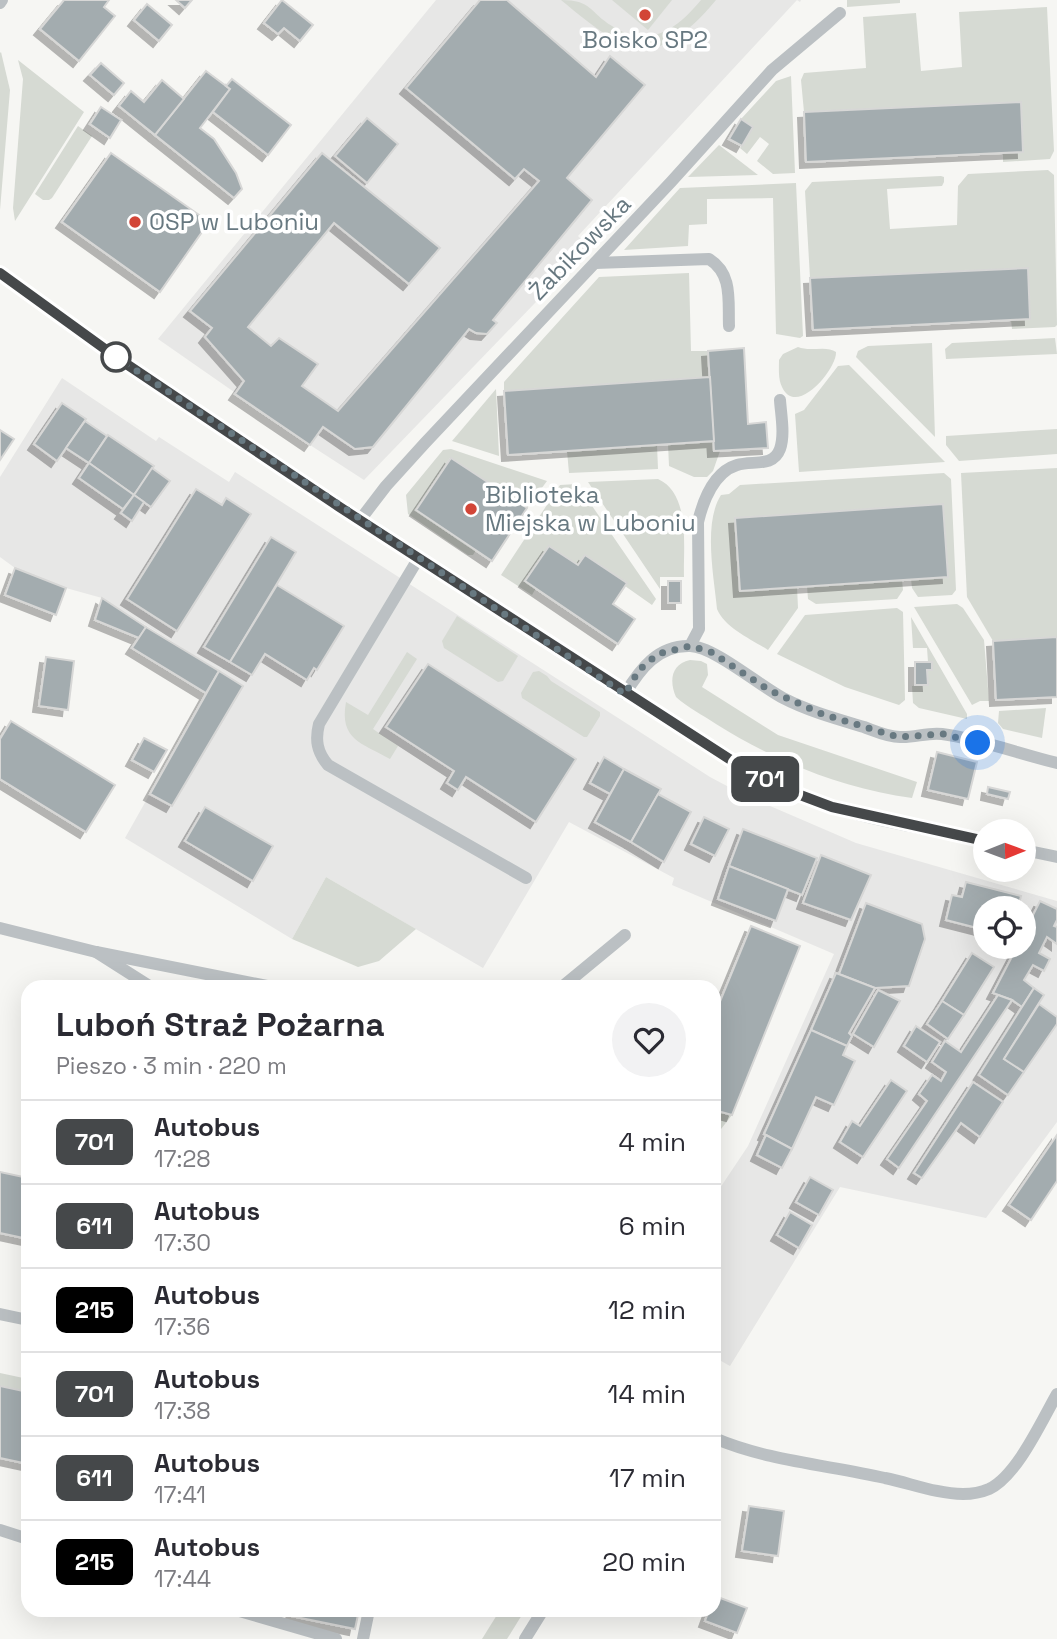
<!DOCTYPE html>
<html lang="pl">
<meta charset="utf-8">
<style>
:root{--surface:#fff;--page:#f2f2f3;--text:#2b2b33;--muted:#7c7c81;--line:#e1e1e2}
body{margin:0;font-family:"Space Grotesk",sans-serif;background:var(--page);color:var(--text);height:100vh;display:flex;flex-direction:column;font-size:26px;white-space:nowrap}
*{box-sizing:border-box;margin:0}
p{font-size:23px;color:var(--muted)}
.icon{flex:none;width:38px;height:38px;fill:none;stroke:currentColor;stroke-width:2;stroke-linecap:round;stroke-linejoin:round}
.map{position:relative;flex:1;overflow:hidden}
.drawer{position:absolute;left:21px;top:980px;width:700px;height:637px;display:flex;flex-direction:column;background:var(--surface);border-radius:21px;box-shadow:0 7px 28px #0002}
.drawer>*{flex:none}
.badge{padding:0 14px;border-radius:10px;font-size:24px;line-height:46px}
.needle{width:46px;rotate:89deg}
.tools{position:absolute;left:973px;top:819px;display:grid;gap:14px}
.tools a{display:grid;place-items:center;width:63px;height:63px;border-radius:50%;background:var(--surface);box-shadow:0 7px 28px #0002;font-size:35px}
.you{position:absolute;width:35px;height:35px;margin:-18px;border:5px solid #fff;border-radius:50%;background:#1a73e8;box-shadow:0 0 0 10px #1a73e833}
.map>.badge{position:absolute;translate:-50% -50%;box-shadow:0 0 0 4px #fff}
.round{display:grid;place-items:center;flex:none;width:74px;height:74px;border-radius:37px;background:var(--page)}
.summary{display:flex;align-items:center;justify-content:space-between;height:119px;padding:0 35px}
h1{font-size:33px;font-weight:600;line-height:52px}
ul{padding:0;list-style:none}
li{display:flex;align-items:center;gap:21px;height:84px;padding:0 35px;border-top:2px solid var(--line)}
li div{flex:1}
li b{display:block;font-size:26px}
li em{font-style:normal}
li .badge{min-width:77px;font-weight:700;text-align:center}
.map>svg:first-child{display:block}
.built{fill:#e7e7e6;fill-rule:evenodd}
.green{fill:#d6dad3}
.building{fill:#a3acaf;stroke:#d7d7d6;stroke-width:2;filter:url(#shadow)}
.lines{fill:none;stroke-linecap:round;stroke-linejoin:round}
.minor{stroke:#bbc0c3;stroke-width:12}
.line-casing{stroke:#fff;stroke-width:16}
.line{stroke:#45484a;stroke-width:10}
.walk{stroke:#687981;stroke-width:7;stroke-dasharray:0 12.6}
.poi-dot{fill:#d24537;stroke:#fff;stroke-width:2.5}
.stop-dot{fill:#fff;stroke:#45484a;stroke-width:3.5}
.labels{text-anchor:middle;stroke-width:7;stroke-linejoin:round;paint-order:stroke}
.poi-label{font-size:24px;fill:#687981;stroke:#fff;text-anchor:start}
.street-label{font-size:24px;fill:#687981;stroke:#fff}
</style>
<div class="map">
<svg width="1057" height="1639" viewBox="0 0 1057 1639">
<defs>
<filter id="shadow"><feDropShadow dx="-6" dy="6" stdDeviation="0" flood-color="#0004"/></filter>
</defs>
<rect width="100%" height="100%" fill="#f6f6f3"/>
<g class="built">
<polygon points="436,0 801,0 800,2 797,0 578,236 589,247 364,480 310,445 158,339"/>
<path d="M 62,378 L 156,441 L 159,437 L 229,482 L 235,472 L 710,777 L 742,794 L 856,843 L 1057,901 L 1057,1122 L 986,1218 L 840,1187 L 730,1366 L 714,1357 L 714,1197 L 748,1146 L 834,954 L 672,885 L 674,878 L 569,822 L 483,968 L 326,877 L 292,939 L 125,838 L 219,671 L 102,598 L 66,588 L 15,568 L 0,557 L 0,477 ZM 985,908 L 1024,908 L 1024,947 L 985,947 Z"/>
</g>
<g class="green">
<path d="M 561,0 C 592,0 589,12 612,26 C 649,50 677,29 701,0 L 716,0 C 654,74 626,54 561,0 Z"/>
<polygon points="612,0 672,0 648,30"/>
<polygon points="847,0 900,0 900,3 847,7"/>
<polygon points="1047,7 1054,151 1050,159 1003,162 1003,152 1023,151 1020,102 804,112 801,80 804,73 866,68 863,17 916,13 921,71 962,67 959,12"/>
<polygon points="1,52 10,90 0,210 0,53"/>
<polygon points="18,60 84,112 15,221 13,208 23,79"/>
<polygon points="791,76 795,173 773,174 757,161 769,144 760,137 747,154 740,148 753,127 741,119 776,81"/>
<polygon points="78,126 92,136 52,198 49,200 43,200 35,194"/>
<polygon points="719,145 758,175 688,177"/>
<polygon points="1048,170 1054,175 1057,325 1055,327 1012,329 1011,320 1030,319 1028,268 810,278 805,191 812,182 941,176 944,177 944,182 942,186 887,189 890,229 957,225 958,186 968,174"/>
<polygon points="796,183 803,336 800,338 776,334 773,198 707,199 707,224 689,225 688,246 624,250 680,188"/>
<polygon points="689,273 691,351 708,351 710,377 504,391 504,382 599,277"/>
<polygon points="1055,338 1057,354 946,359 945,349 952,343"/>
<polygon points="932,343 935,437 856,357 858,351 868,346"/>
<path d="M 798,347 C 810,352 827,345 836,352 C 837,369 796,418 782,387 C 778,379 779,368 779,360 L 783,354 Z"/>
<polygon points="849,365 945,462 799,472 795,414 804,410 838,366"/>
<polygon points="496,389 499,456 452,441"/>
<polygon points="1057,429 1057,454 959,461 946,445 946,436"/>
<polygon points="714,441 714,451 720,451 713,471 707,477 694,477 669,466 668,444"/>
<polygon points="657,445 658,469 569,473 567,451"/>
<polygon points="451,449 547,481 527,508 450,458 416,510 476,550 473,555 468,555 408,514 406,495 443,450"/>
<polygon points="1057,468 1057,637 993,641 967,597 961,473"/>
<path d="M 944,473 L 951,479 L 956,590 L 952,595 L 918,597 L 912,588 L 911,579 L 948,576 L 943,504 L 735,518 L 740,590 L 797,587 L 798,608 L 768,650 C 751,639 725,628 717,609 C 714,577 703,523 721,495 L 729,494 L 740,485 Z"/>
<path d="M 658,479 C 691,494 683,547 684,577 L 660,577 L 660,589 L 588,482 Z"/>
<polygon points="577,484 656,599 652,605 625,586 627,583 585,555 578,565 549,546 525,581 536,588 532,595 501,575 560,485"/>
<polygon points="902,580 903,590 897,599 816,604 808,599 807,586"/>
<polygon points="957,604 963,608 984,640 989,701 980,701 972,705 914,607"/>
<polygon points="897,608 903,612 905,700 899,705 845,687 777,654 805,615"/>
<polygon points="457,616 518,656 503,681 498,682 444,648 442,641"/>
<polygon points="911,617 967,714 967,719 919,708 913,703 912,686 928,684 927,670 932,670 928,662 927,648 913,648"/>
<path d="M 407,652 L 417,659 L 373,729 L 398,746 L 390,759 C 362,743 339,740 346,702 L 368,715 Z"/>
<path d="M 690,660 L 701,661 L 707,664 L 708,675 L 702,687 L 778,735 L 917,782 L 912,798 C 841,788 777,762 716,724 C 703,715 688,708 676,697 C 669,681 671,664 690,660 Z"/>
<polygon points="539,671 547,676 551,681 600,712 600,716 587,737 584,737 522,698 521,693 533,672"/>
<polygon points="1046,708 1042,738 1003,729 998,723 999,711"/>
<polygon points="326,877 416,929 379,961 358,967 292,939"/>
<polygon points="714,1110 732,1115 714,1138"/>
<polygon points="0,1373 28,1379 28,1392 0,1386"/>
<polygon points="500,1610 525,1610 507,1639 482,1639"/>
</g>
<g class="building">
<polygon points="64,0 109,0 104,7 115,16 79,61 40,29"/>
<polygon points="176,0 192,0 185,8"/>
<polygon points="282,0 313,25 300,41 284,28 278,34 264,23"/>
<polygon points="480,0 507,0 596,77 610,56 645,85 567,178 592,200 493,320 497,323 487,334 476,333 469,329 373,447 355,449 323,427 310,445 235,394 244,381 205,337 212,328 190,311 322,153 440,248 409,284 334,223 248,327 271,346 279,338 318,364 302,386 338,411 539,181 524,169 515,179 406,88"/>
<polygon points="147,4 172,25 159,41 134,20"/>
<polygon points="101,63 124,83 114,95 90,75"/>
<polygon points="206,71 230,89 200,128 214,139 236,173 242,189 234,198 155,135"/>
<polygon points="232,79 291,125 268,155 213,112 230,89 226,86"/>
<polygon points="162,80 184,99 155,135 119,106 131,91 144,102"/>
<polygon points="1021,102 1023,152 806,162 804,112"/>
<polygon points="101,107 121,120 110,138 90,124"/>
<polygon points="367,118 398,144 367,183 335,156"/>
<polygon points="741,119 753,127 742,146 729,139"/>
<polygon points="111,153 209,222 160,292 62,222"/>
<polygon points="1028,268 1030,319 813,330 810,278"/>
<polygon points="744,348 748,424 766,422 768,448 714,451 708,351"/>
<polygon points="710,377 714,441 508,455 504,391"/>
<polygon points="62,403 86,419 57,461 34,444"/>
<polygon points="85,421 107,436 89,463 66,448"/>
<polygon points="0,430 14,439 0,460"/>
<polygon points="108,435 154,466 134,495 89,463"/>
<polygon points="451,458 527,508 492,561 416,510"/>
<polygon points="89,463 134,495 123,509 79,478"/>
<polygon points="152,468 170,481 151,507 134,495"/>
<polygon points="196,489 222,505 226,498 251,514 177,631 127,599"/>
<polygon points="134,495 144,502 132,521 121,513"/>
<polygon points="943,504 948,577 740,591 735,518"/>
<polygon points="271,537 296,552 230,662 204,647"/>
<polygon points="549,546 578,565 585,555 627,583 613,604 635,619 618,644 525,581"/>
<polygon points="15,568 66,588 56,615 5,595"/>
<rect x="668" y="581" width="13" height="22"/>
<polygon points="277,585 344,626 317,670 314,668 307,680 265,654 252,675 230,662"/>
<polygon points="102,598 146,627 139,638 95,620"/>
<polygon points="146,627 219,671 206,693 132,648"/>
<polygon points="1057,637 1057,697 996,700 993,641"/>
<polygon points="46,657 74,661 68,710 39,706"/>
<polygon points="915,662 932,662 932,670 927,670 928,685 915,685"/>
<polygon points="428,664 576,759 536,822 466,777 458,790 447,783 454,771 386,727"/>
<polygon points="219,671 243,686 172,806 150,794"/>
<polygon points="11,721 115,785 86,832 0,779 0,739"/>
<polygon points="144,738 167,750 154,772 132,760"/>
<polygon points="937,752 977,762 968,799 928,790"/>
<polygon points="604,757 624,769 610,794 590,783"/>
<polygon points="624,769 661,789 631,842 595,822"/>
<polygon points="988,787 1010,792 1008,799 987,794"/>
<polygon points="658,794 691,812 664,862 631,842"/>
<polygon points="205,807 273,846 253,881 185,841"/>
<polygon points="704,817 729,829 715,856 691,844"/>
<polygon points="743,829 817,858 802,895 729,866"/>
<polygon points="821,855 871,875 851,920 803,903"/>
<polygon points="729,866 788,889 776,921 718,899"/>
<polygon points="966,882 1021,896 1018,908 985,908 985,930 946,920 952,895 962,897"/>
<polygon points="1040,901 1057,909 1057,920 1054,926 1057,927 1057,944 1047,937 1039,953 1050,959 1044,971 1033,965 1024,980 1034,988 1022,1007 1012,1000 993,993 1017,947 1024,947 1024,933"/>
<polygon points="866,903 922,924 925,939 909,986 875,988 839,974"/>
<polygon points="751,926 800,946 732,1115 714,1110 714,1016"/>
<polygon points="972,953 994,967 964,1015 942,1001"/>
<polygon points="836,973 875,988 849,1033 852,1036 847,1046 811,1030"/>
<polygon points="1034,988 1044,995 1004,1059 1024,1072 1008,1095 979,1075"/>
<polygon points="878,990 900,1001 874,1047 853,1034"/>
<polygon points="998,995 1012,1000 899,1168 887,1159 927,1101 919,1094 932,1075 941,1081 946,1072 932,1062 945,1041 961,1052"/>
<polygon points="942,1001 964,1015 948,1039 927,1024"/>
<polygon points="1039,1004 1057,1017 1057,1024 1024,1072 1004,1059"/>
<polygon points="916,1026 940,1042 927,1062 904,1046"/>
<polygon points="811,1030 847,1046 843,1055 855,1061 834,1105 816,1097 792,1149 764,1134"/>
<polygon points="891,1080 907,1091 863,1157 840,1142 852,1121 860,1126"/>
<polygon points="973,1082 1003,1102 980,1137 961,1123 922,1178 914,1173"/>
<polygon points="766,1135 792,1149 782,1168 757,1155"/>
<polygon points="1057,1135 1057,1181 1031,1220 1009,1205"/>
<polygon points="0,1172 28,1178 28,1239 0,1233"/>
<polygon points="810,1177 833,1190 819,1215 796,1202"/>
<polygon points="790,1212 812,1225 799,1248 777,1235"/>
<polygon points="0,1386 28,1392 28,1464 0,1458"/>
<polygon points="749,1506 784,1511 778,1556 742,1551"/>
<polygon points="715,1596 747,1608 737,1633 705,1621 709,1610 714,1610"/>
<polygon points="293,1610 359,1610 355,1629 291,1616"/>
</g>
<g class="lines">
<g class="minor">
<polyline points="0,3 2,0"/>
<path d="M 595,263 L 709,259 C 733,274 728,301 729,326"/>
<path d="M 0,273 L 128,365 L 338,506 L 713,750 C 751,772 787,792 829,806 C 878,822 934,830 985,841"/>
<polyline points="360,520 386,486 425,443 671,182 772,70 840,13"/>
<path d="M 418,559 L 319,724 C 315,740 317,752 328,765 L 526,878"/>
<path d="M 690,646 L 699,629 L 698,522 C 703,501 714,472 737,465 C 752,460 773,468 780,449 C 785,435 781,415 780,400"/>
<path d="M 625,694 C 640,669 658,645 690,646 C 713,646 760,686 783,698 C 808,711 837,719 864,727 C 875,731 888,737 900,737 C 914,738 928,732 942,734 C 980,739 1020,754 1057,763"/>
<polyline points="1024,850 1057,857"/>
<polyline points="0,928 96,952 151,987"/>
<polyline points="96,952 272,987"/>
<polyline points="562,987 625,935"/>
<polyline points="0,1314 28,1320"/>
<path d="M 714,1438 C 768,1461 828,1465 885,1478 C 910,1483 937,1494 963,1494 C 972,1494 982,1492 989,1489 C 1017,1476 1042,1420 1057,1394"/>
<polyline points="0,1530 28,1539"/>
<polyline points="236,1610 336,1639"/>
<polyline points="363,1639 369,1610"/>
<polyline points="525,1639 543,1610"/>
</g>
</g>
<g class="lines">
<defs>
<polyline id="line" points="0,273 116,357 338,506 734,762 779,787 832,807 985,841"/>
</defs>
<use href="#line" class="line-casing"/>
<use href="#line" class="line"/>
<polyline class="walk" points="116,357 625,694 639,670 658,654 690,646 711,652 769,690 822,714 898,737 943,734 978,743"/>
</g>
<g class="poi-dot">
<circle cx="645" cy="15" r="7"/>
<circle cx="135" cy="222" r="7"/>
<circle cx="471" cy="509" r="7"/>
</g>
<circle class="stop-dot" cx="116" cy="357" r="14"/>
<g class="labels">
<g class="poi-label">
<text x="645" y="48" text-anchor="middle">Boisko SP2</text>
<text x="149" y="230">OSP w Luboniu</text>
<text x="485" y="503">Biblioteka<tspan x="485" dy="28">Miejska w Luboniu</tspan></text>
</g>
<g class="street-label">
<text transform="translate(580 248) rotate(-46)" y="8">Żabikowska</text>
</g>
</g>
</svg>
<div class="tools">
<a><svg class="needle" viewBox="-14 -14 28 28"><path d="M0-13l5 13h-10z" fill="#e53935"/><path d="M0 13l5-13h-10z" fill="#7c7c81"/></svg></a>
<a><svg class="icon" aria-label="locate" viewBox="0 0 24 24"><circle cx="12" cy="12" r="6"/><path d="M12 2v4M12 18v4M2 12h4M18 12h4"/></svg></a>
</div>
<div class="you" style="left:978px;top:743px"></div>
<b class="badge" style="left:765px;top:779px;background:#45484a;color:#fff">701</b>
<section class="drawer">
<div class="summary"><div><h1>Luboń Straż Pożarna</h1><p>Pieszo · 3 min · 220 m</p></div><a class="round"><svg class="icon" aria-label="heart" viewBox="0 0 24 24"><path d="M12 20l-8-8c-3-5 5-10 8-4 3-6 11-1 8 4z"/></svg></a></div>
<ul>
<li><span class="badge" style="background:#45484a;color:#fff">701</span><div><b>Autobus</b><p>17:28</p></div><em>4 min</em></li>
<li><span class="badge" style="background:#45484a;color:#fff">611</span><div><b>Autobus</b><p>17:30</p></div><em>6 min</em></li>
<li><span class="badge" style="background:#000;color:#fff">215</span><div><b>Autobus</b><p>17:36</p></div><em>12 min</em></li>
<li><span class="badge" style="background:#45484a;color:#fff">701</span><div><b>Autobus</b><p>17:38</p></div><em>14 min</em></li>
<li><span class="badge" style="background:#45484a;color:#fff">611</span><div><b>Autobus</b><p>17:41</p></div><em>17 min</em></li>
<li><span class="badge" style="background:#000;color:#fff">215</span><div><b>Autobus</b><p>17:44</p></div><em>20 min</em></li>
</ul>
</section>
</div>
